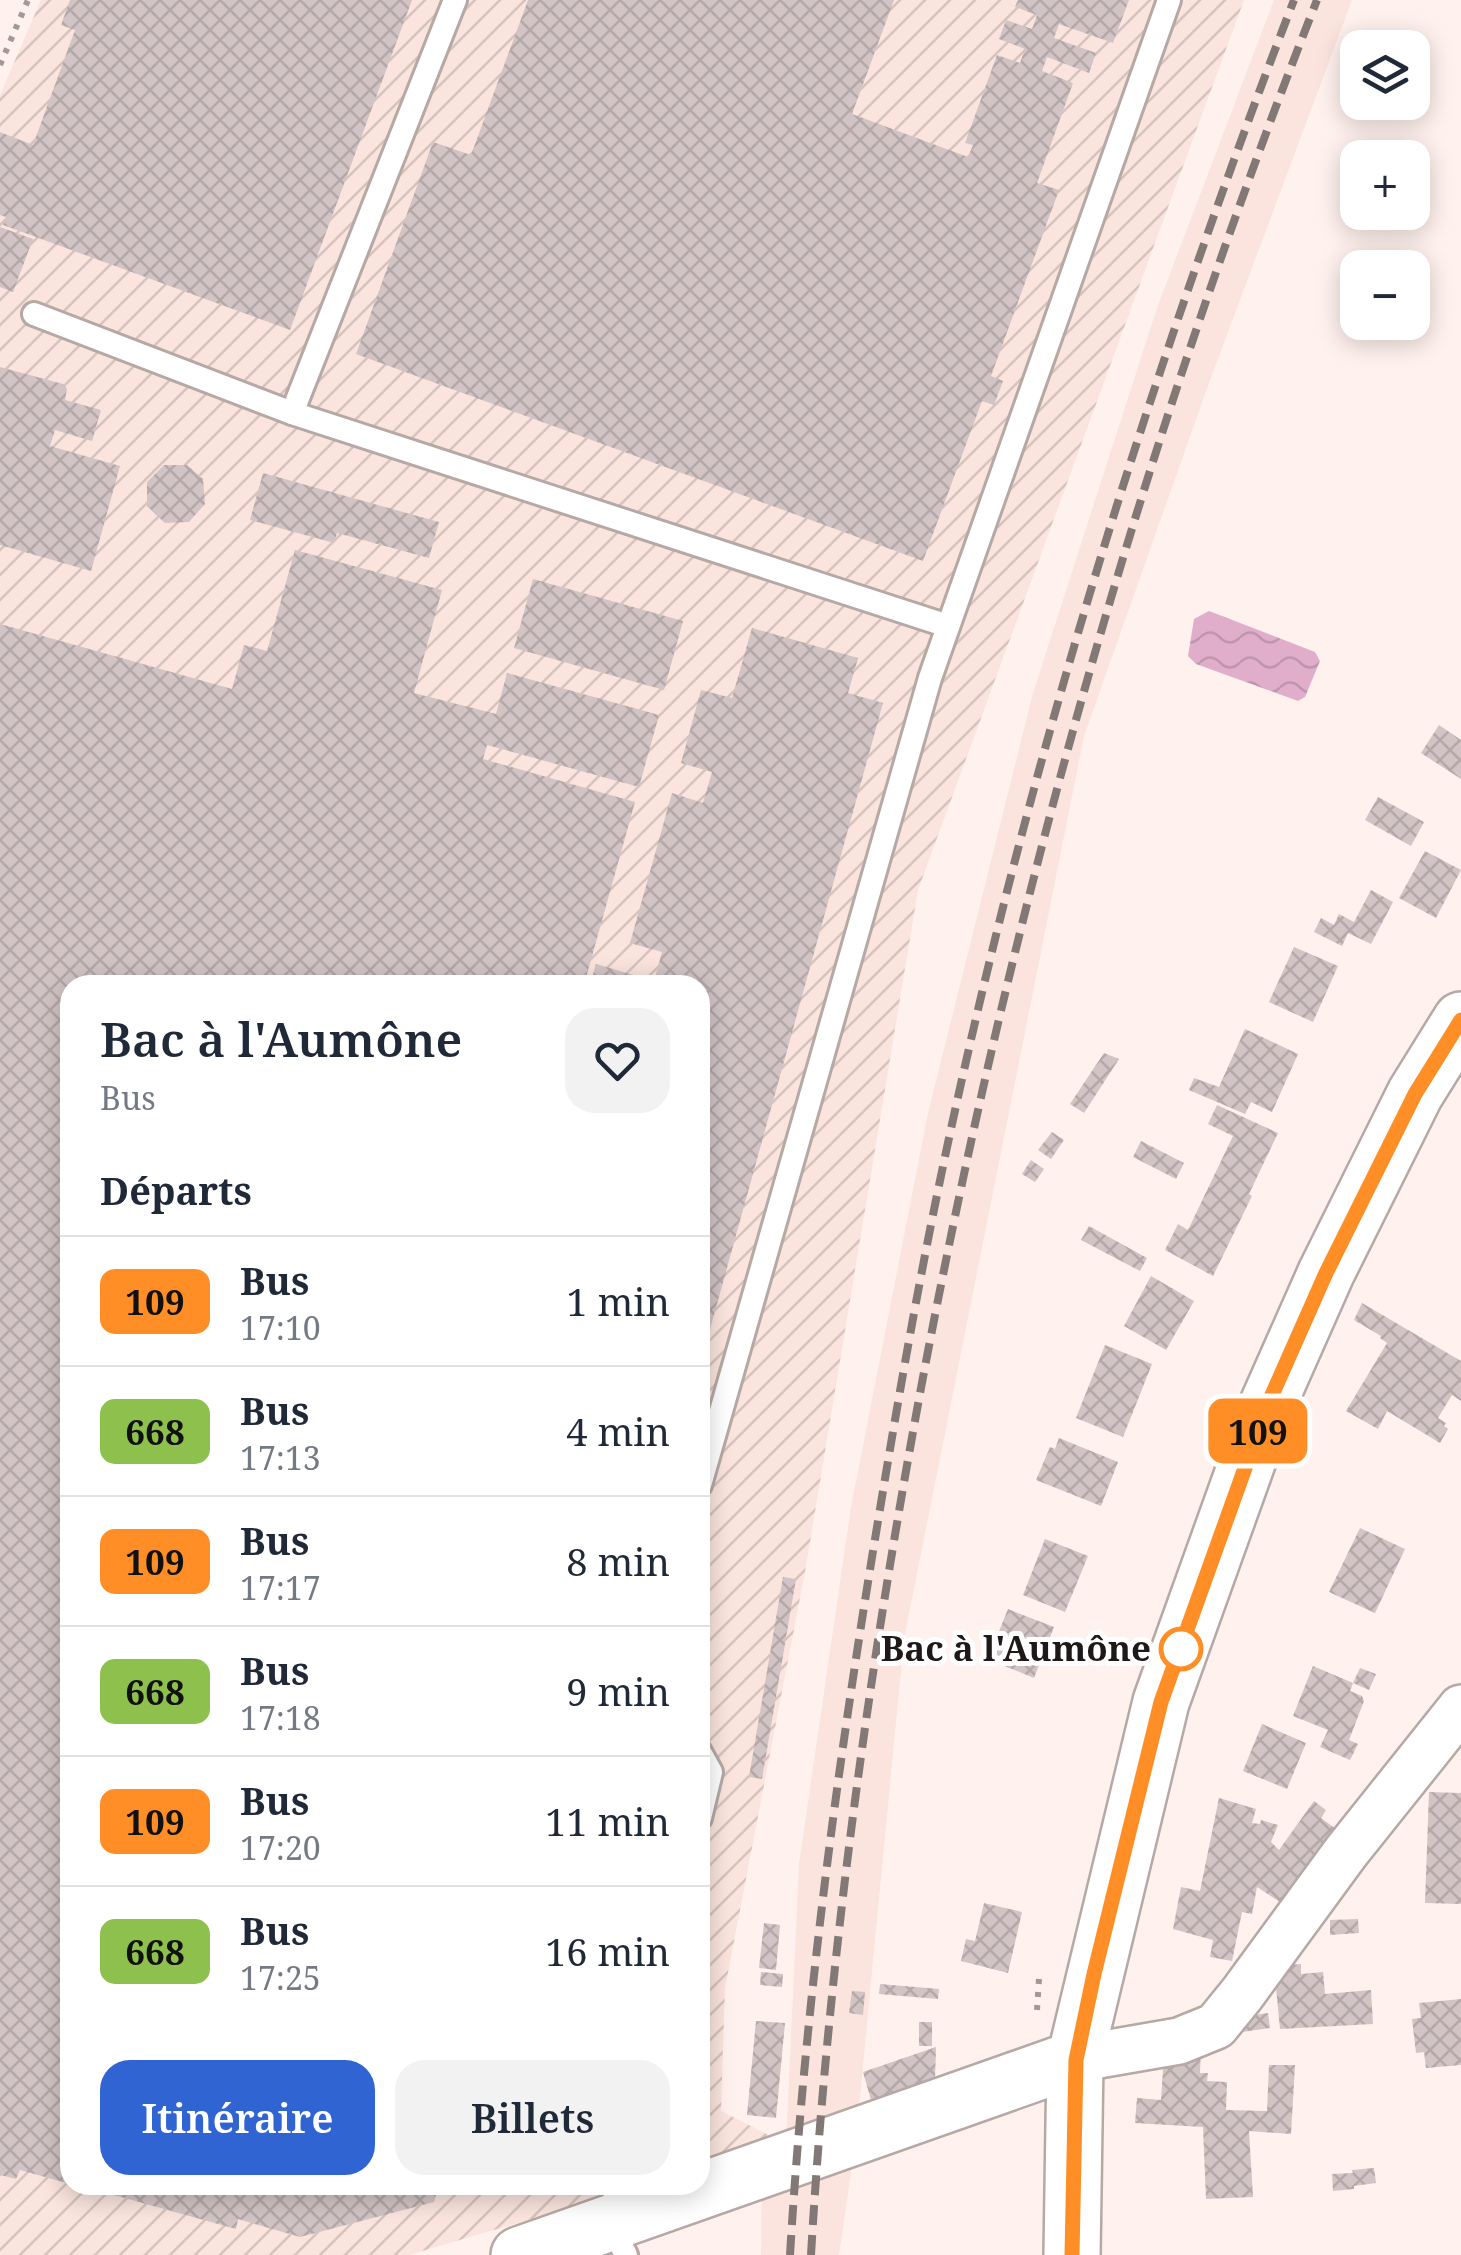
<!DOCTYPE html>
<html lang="fr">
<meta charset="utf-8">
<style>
:root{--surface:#fff;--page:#f2f2f3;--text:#1f2937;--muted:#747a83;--line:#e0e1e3;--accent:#3164d3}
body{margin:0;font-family:"Noto Serif",serif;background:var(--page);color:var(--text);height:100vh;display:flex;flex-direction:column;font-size:38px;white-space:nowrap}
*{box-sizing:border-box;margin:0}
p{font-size:32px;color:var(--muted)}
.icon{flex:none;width:55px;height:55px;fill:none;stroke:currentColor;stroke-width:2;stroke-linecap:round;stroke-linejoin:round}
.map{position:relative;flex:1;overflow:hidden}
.side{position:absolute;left:60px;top:975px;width:650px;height:1220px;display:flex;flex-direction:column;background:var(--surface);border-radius:30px;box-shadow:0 5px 25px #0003}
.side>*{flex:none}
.badge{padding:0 20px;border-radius:15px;font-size:35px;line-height:65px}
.tools{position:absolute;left:1340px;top:30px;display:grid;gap:20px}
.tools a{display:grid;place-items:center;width:90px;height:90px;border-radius:20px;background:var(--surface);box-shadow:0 5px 25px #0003;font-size:50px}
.map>.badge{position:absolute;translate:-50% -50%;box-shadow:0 0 0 5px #fff}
h2{padding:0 40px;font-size:38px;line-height:90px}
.round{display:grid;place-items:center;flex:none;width:105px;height:105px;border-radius:30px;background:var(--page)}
.overview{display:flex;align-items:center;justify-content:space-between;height:170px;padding:0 40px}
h1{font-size:48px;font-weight:600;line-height:75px}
.cta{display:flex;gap:20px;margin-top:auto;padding:20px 40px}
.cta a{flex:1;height:115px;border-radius:30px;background:var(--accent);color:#fff;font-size:40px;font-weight:600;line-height:115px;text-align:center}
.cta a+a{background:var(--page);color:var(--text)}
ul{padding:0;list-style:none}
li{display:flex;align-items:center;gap:30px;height:130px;padding:0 40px;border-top:2px solid var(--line)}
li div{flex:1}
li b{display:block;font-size:38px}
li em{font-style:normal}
li .badge{min-width:110px;font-weight:700;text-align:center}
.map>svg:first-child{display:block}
.built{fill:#fae4dd}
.industrial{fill:url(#industrial-furrows)}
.water{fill:url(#water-waves)}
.building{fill:url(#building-cross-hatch)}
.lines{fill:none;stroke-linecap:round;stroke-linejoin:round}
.lane-casing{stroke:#b6a9a5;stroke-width:28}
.street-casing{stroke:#b6a9a5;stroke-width:50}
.secondary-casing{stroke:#b6a9a5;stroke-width:60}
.path{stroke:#a29895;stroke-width:6;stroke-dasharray:5 8;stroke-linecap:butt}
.lane{stroke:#fff;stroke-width:22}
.street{stroke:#fff;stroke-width:45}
.secondary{stroke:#fff;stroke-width:55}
.rail{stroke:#827976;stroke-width:8;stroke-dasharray:20 10;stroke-linecap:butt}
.line-casing{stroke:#fff;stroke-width:22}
.line{stroke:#ff8e27;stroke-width:15}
.stop-dot{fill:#fff;stroke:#ff8e27;stroke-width:5}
.labels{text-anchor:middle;stroke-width:10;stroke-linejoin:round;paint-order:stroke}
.stop-label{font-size:35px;font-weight:bold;fill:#1e1918;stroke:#fff;text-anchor:end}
</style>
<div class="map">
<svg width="1461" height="2255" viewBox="0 0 1461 2255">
<defs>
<pattern id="industrial-furrows" width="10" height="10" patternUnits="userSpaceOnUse" patternTransform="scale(2.5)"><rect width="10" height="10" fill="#fae4dd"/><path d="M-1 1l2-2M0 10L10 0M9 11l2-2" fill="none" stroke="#d6c3bd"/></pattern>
<pattern id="water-waves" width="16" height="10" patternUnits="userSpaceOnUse" patternTransform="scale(2.5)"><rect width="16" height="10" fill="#e0aecb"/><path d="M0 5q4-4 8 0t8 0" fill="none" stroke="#c095ae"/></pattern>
<pattern id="building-cross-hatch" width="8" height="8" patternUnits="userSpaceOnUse" patternTransform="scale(2.5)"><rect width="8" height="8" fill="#d2c4c5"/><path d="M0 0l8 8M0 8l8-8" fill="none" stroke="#b4a8a8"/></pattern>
</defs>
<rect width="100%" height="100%" fill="#fff1ed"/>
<polygon class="built" points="1274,0 1352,0 1209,383 1084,736 904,1639 856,2138 839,2255 761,2255 762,2171 786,2144 799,1864 851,1507 928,1113 1033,693 1157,308"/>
<polygon class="industrial" points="41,0 1244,0 918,890 805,1572 725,1988 721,2111 786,2144 700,2170 700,985 70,985 70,2185 647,2185 409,2255 0,2255 0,95"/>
<polygon class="water" points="1209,611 1315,652 1320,661 1305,697 1298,701 1196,664 1188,656 1194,619"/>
<g class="building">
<polygon points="70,0 412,0 290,330 3,225 6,217 0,215 0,132 33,145 75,30 61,25"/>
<polygon points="528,0 894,0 852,114 968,157 973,145 965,143 997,55 1020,63 1025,49 999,39 1006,20 1032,29 1037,15 1015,7 1018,0 1129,0 1113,43 1059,24 1054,38 1096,53 1089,73 1047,57 1042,71 1073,83 1037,183 1059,190 991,376 1003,381 994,405 982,401 923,561 356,354 433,142 471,155"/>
<polygon points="0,227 33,239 13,292 0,287"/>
<polygon points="0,367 63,384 67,389 65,400 101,410 92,441 55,430 50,446 120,466 91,571 0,545"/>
<polygon points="164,465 187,465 203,479 205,504 189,522 165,523 147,506 147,482"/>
<polygon points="263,473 439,522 429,558 337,533 334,543 250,520"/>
<polygon points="295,550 442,590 414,693 496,714 507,673 659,715 639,787 487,745 483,759 635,802 584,985 70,985 70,2184 20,2170 16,2179 0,2175 0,624 232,689 244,645 267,651"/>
<polygon points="533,579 683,621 664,690 514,648"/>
<polygon points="752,628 858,658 848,693 883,703 701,1362 700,985 590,985 596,964 654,981 662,952 630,943 672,793 703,803 712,772 681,763 701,690 732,698"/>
<polygon points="1439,725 1461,740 1461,779 1421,753"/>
<polygon points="1378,797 1424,822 1411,846 1365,820"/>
<polygon points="1425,851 1461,870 1436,918 1399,898"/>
<polygon points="1371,890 1393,902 1371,944 1348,933 1342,946 1314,932 1321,918 1334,925 1339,914 1354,922"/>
<polygon points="1294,947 1338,966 1313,1022 1269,1002"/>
<polygon points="1245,1029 1298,1054 1272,1112 1251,1102 1245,1114 1189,1090 1194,1078 1219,1087"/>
<polygon points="1104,1053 1119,1059 1084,1113 1070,1104"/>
<polygon points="1217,1105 1278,1133 1249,1194 1252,1196 1213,1276 1165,1250 1178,1224 1188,1230 1233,1136 1208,1124"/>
<polygon points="1052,1132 1064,1140 1051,1159 1038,1150"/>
<polygon points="1141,1141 1184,1163 1176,1179 1133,1157"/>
<polygon points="1031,1160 1044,1169 1035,1182 1022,1174"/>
<polygon points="1089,1226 1147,1258 1140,1271 1081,1240"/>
<polygon points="1151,1276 1194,1301 1166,1350 1124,1326"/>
<polygon points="1362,1303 1461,1361 1461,1401 1452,1395 1438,1418 1446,1423 1444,1426 1448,1429 1440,1443 1387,1411 1378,1429 1346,1411 1387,1343 1380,1338 1381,1336 1354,1320"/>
<polygon points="1105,1345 1152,1364 1123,1437 1076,1418"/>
<polygon points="1059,1438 1118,1462 1101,1506 1036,1480 1050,1447 1055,1449"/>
<polygon points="1360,1528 1405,1549 1375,1613 1329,1592"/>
<polygon points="1045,1539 1088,1556 1065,1612 1023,1595"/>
<polygon points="783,1577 796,1579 762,1779 749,1777"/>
<polygon points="1008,1609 1054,1627 1034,1678 988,1659"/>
<polygon points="1313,1666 1353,1683 1350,1691 1362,1696 1364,1701 1349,1740 1358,1744 1350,1760 1320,1747 1328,1730 1293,1716"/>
<polygon points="1360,1668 1376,1674 1369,1690 1353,1683"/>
<polygon points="1262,1724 1306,1743 1287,1789 1243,1771"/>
<polygon points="1429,1792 1461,1793 1461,1904 1425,1903"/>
<polygon points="1219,1798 1256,1809 1252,1823 1260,1824 1261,1820 1278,1825 1271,1842 1279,1850 1314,1801 1326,1810 1321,1818 1336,1829 1283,1904 1257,1887 1252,1914 1242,1912 1232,1961 1210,1957 1213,1940 1173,1929 1181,1887 1200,1891"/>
<polygon points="984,1903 1022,1912 1008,1973 961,1961 966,1939 975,1941"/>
<polygon points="1358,1919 1359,1933 1330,1935 1330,1920"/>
<polygon points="764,1923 780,1925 776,1970 759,1968"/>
<polygon points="1301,1964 1301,1974 1323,1972 1325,1994 1371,1990 1373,2024 1280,2029 1274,1966"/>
<polygon points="761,1972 783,1974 782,1987 760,1985"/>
<polygon points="880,1984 939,1989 938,1999 879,1994"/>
<polygon points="852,1991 865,1992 863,2015 849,2013"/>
<polygon points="1461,1999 1461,2065 1426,2068 1424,2052 1416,2053 1412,2019 1421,2018 1419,2003"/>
<polygon points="1268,2013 1270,2028 1242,2032 1240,2017"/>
<polygon points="756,2021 785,2023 776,2118 747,2115"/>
<rect x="919" y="2022" width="13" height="24"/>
<polygon points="936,2047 935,2079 871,2100 863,2072"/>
<polygon points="1201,2048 1200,2073 1208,2073 1207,2081 1227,2082 1226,2110 1267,2111 1269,2065 1295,2065 1291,2134 1249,2131 1253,2197 1206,2199 1203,2127 1135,2123 1137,2098 1161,2100 1164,2055"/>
<polygon points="1374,2168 1376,2183 1354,2186 1354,2189 1333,2191 1332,2174 1353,2173 1352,2170"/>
<polygon points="78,2185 439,2185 434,2202 300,2237 238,2219 236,2229"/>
</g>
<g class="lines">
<defs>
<g id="lane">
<polyline points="34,314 292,413 948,626"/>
<polyline points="292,413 455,0"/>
<polyline points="700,1485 930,678 1169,0"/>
<polyline points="700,1752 711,1772 700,1818"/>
<polyline points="617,2185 610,2224 626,2255"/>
</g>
<polyline id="street" points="1075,2059 1179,2041 1216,2026 1242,1994 1346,1852 1461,1708"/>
<g id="secondary">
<polyline points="519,2255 1075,2059"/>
<polyline points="1072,2255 1075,2059 1161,1702 1268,1404 1326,1273 1415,1094 1461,1020"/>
</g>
</defs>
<use href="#lane" class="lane-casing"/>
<use href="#street" class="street-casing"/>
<use href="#secondary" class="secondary-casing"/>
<g class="path">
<polyline points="0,65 28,0"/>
<polyline points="1037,2010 1039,1979"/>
</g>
<use href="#lane" class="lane"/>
<use href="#street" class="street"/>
<use href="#secondary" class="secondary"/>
<g class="rail">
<path d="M 790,2255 C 805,2006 838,1760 879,1515 C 898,1400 918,1285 942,1171 C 1026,771 1147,381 1294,0"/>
<path d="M 811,2255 C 828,1964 868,1674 921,1388 C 1010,913 1140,449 1317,0"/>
</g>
</g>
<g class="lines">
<defs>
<polyline id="line" points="1072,2255 1076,2060 1094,1974 1161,1702 1268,1404 1326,1273 1415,1094 1461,1020"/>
</defs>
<use href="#line" class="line-casing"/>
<use href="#line" class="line"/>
</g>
<circle class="stop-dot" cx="1181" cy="1649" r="20"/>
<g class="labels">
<g class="stop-label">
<text x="1151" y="1661">Bac à l'Aumône</text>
</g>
</g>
</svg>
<div class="tools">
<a><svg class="icon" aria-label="layers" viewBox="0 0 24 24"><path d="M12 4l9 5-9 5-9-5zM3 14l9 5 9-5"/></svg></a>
<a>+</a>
<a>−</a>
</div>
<b class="badge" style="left:1258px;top:1431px;background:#ff8e27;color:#111">109</b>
<section class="side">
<div class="overview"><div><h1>Bac à l'Aumône</h1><p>Bus</p></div><a class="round"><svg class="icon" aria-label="heart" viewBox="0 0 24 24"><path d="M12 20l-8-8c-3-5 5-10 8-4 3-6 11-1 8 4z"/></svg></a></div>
<h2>Départs</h2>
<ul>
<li><span class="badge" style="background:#ff8e27;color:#111">109</span><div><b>Bus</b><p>17:10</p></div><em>1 min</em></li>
<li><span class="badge" style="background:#8dc04c;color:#111">668</span><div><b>Bus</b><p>17:13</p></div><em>4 min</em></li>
<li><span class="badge" style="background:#ff8e27;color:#111">109</span><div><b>Bus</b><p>17:17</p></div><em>8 min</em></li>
<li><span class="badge" style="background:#8dc04c;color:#111">668</span><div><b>Bus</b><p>17:18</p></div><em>9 min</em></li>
<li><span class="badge" style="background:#ff8e27;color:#111">109</span><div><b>Bus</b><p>17:20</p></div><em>11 min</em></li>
<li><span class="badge" style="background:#8dc04c;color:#111">668</span><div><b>Bus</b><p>17:25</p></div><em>16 min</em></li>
</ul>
<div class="cta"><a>Itinéraire</a><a>Billets</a></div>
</section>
</div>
